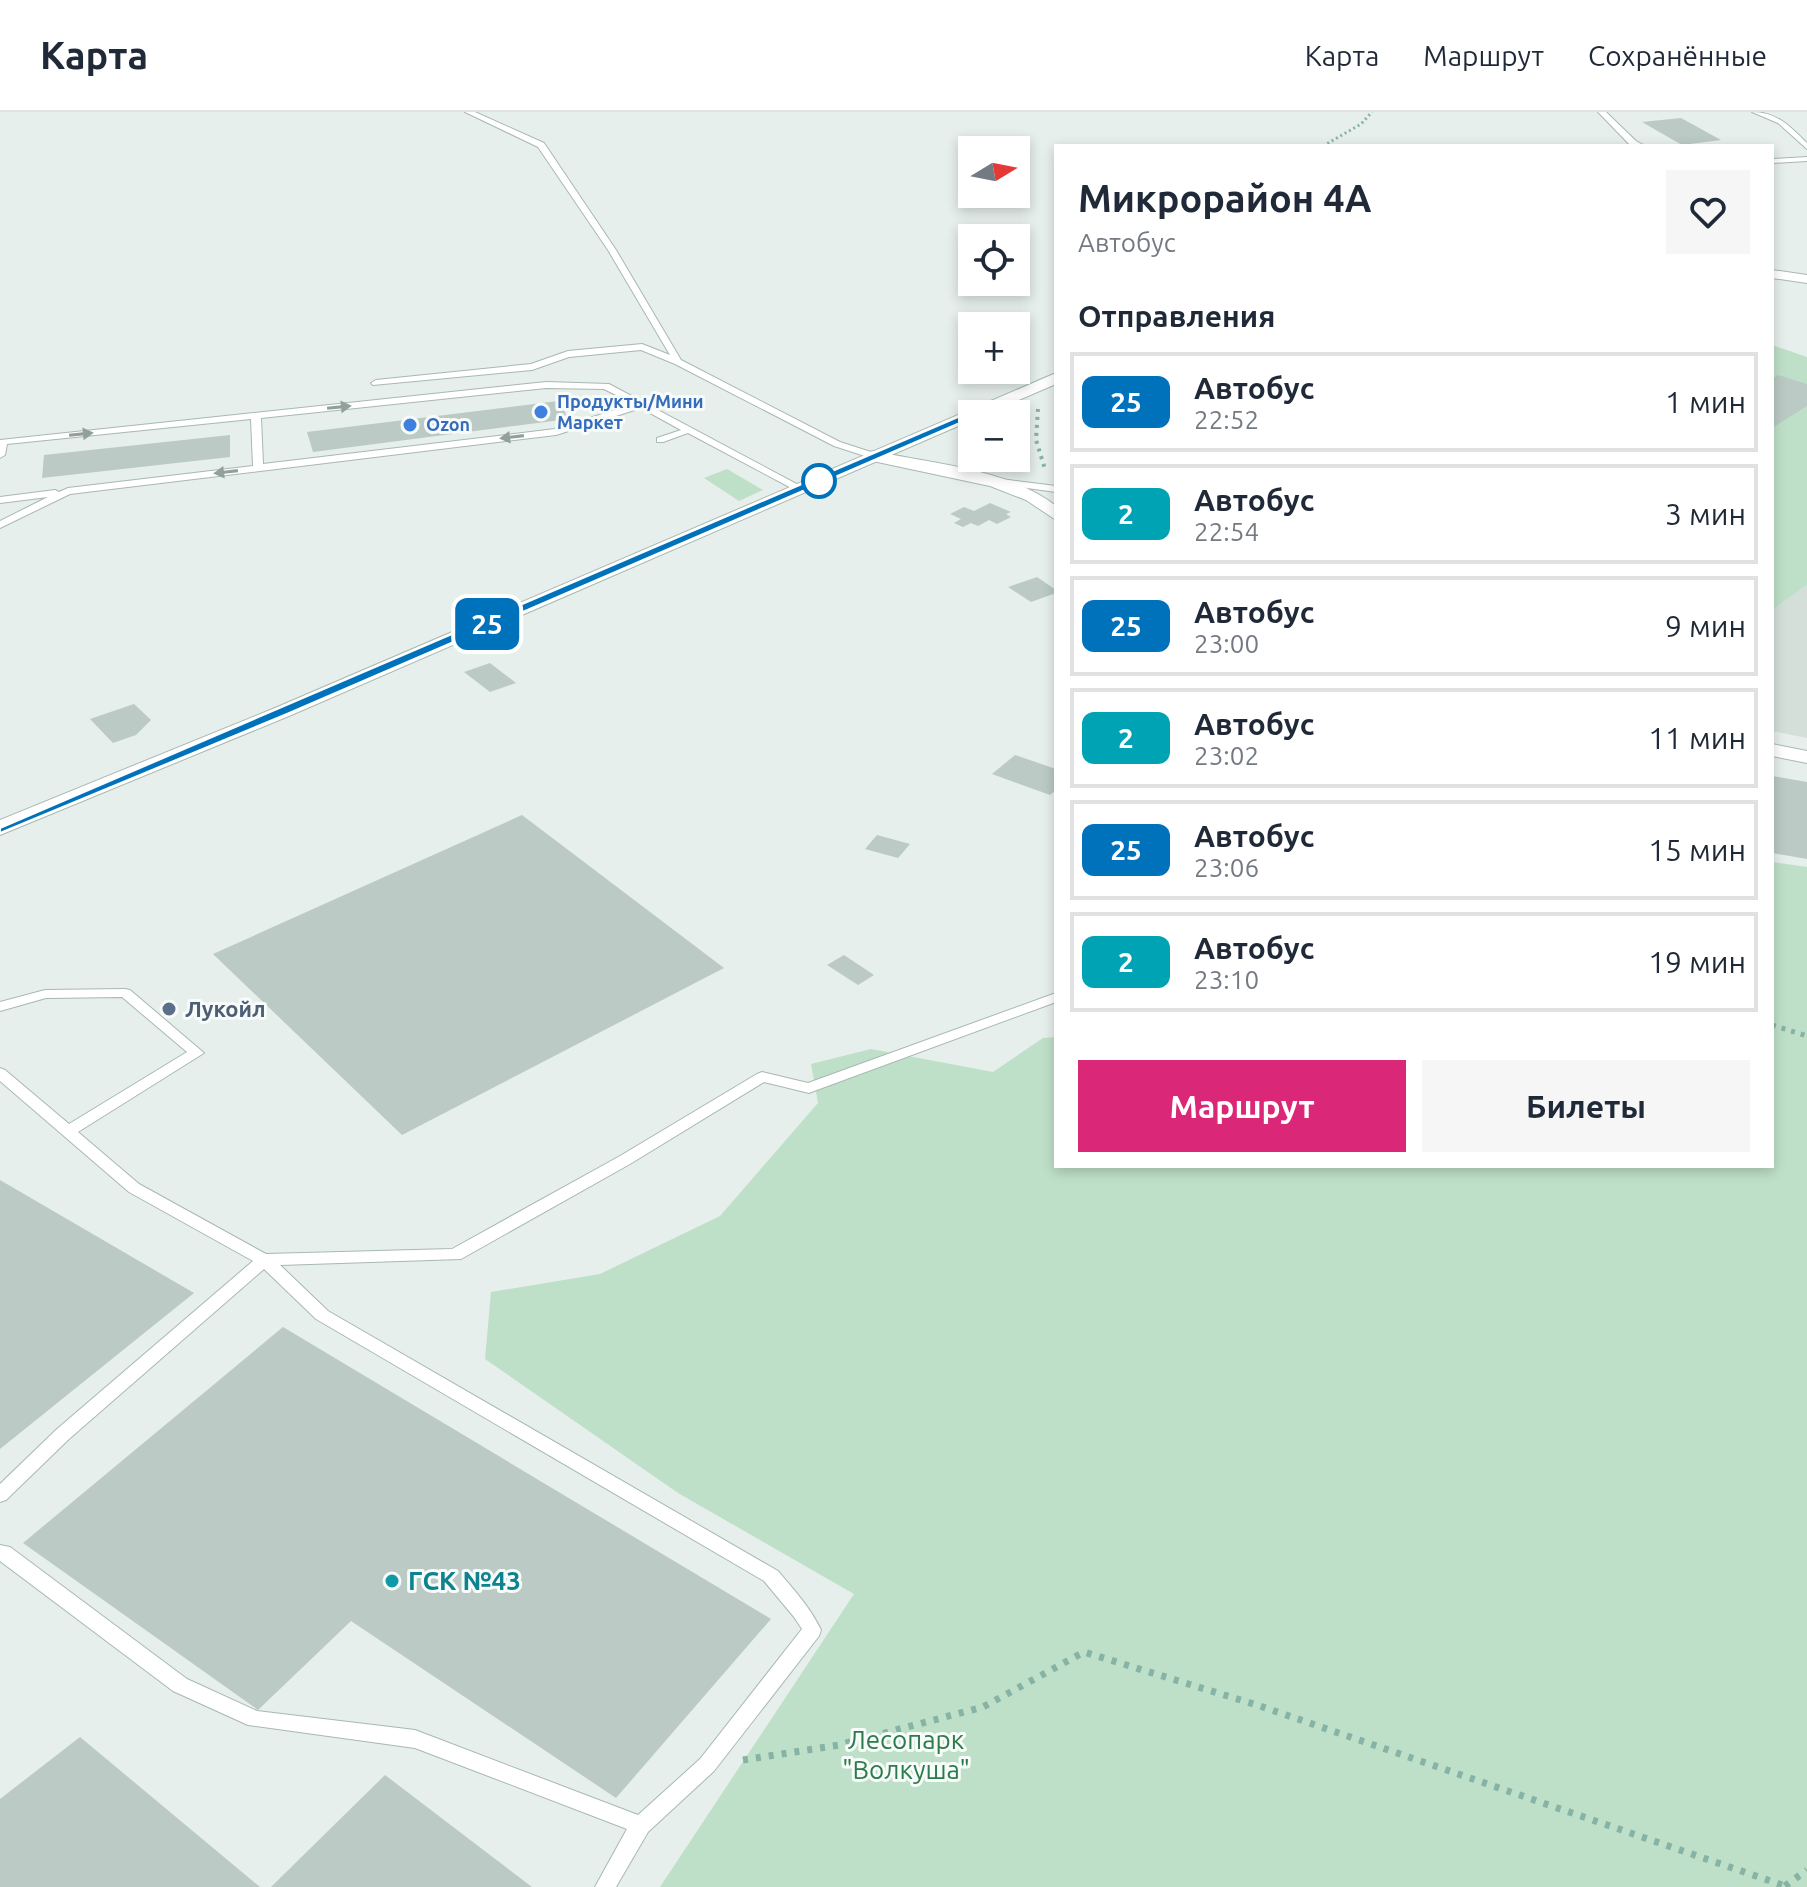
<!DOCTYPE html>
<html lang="ru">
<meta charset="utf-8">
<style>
:root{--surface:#fff;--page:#f6f6f7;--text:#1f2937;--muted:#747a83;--line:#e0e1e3;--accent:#db2777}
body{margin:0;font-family:Ubuntu,sans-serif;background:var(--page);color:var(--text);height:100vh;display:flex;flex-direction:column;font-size:30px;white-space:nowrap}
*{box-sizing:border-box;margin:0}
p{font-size:26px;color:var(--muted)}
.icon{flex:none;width:44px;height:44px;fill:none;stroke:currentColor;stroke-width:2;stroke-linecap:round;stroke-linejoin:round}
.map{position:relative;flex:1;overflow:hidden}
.side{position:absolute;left:1054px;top:32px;width:720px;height:1024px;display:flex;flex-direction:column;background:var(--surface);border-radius:0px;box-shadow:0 4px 12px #0003}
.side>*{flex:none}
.badge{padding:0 16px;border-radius:12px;font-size:28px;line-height:52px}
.needle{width:52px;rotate:80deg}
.fabs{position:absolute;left:958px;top:24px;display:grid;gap:16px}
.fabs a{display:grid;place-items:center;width:72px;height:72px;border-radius:0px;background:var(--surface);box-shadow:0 4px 12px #0003;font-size:40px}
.map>.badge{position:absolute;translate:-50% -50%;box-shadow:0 0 0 4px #fff}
h2{padding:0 24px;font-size:30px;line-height:72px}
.round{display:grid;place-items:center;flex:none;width:84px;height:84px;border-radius:0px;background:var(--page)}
.head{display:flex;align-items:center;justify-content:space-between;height:136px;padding:0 24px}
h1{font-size:38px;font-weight:700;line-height:60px}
.primary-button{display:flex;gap:16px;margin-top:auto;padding:16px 24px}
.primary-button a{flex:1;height:92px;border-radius:0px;background:var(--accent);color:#fff;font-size:32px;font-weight:700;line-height:92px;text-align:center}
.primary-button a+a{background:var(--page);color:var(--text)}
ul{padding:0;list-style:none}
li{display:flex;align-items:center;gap:24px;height:100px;margin:0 16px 12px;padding:0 8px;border:4px solid var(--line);border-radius:0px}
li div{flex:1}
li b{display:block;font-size:30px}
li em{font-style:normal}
li .badge{min-width:88px;font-weight:700;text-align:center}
header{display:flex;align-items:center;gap:48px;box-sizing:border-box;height:112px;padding:0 40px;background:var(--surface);border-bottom:2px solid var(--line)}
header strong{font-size:38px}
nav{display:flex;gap:44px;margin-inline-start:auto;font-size:28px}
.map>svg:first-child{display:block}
.built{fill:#d4dfda}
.green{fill:#bfe0c8}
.building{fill:#bbcac4}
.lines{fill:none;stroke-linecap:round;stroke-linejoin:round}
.service-casing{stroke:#a8b8b2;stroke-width:2}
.minor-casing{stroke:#a8b8b2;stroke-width:2}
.tertiary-casing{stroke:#a8b8b2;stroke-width:2}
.path-far3{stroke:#86b3a5;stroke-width:3;stroke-dasharray:2 3;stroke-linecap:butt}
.path-far2{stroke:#86b3a5;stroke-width:4;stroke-dasharray:3 5;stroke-linecap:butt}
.path-far1{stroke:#86b3a5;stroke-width:5;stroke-dasharray:4 6;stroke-linecap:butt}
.path{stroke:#86b3a5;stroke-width:7;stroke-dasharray:5 8;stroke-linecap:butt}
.service{fill:#fff;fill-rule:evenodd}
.minor{fill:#fff;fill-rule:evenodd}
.tertiary{fill:#fff;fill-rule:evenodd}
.oneway{fill:#92a09c}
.line{fill:#0072bc;stroke:#fff;stroke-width:2}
.shop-dot{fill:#3f7fe0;stroke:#f7fbf9;stroke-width:3}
.stop-dot{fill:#fff;stroke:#0072bc;stroke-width:4}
.service-dot{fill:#5c6f8a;stroke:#f7fbf9;stroke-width:3}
.culture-dot{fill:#0f9aa8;stroke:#f7fbf9;stroke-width:3}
.labels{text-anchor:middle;stroke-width:6;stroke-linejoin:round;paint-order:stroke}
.far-shop-label{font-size:18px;font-weight:bold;fill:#366cbe;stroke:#f7fbf9;text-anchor:start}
.service-label{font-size:22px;font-weight:bold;fill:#4e5e75;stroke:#f7fbf9;text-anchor:start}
.near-culture-label{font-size:26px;font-weight:bold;fill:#0d838f;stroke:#f7fbf9;text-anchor:start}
.near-park-label{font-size:26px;fill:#2d7a4b;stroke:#f7fbf9}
</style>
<header>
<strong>Карта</strong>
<nav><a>Карта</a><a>Маршрут</a><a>Сохранённые</a></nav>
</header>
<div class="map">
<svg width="1807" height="1775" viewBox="0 0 1807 1775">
<rect width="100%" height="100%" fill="#e6efeb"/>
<polygon class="built" points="1807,473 1807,626 1772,619 1772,498"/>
<g class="green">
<polygon points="1772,233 1807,245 1807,473 1772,498"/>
<polygon points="727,357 763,378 739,389 704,366"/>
<polygon points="1772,750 1807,755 1807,1775 660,1775 854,1482 678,1381 485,1247 491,1180 600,1162 720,1104 818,991 811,952 871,937 993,960 1043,926 1056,925 1056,1054 1772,1054"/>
</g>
<g class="building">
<polygon points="1681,6 1721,28 1682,33 1642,10"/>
<polygon points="1778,263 1807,272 1807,294 1772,316 1772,267"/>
<polygon points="558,289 569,307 313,340 307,320"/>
<polygon points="230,323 230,345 42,366 44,343"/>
<polygon points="990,391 1011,400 1006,402 1011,405 997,412 989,408 978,414 971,411 963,415 954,411 961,407 950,402 964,395 974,399"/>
<polygon points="1037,465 1056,478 1056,481 1031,490 1008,475"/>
<polygon points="490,551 516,571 490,580 464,560"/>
<polygon points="134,592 151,608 136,623 113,631 90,607"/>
<polygon points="1015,643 1056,657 1056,678 1050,683 992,662"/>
<polygon points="1772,664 1807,670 1807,747 1772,741"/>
<polygon points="522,703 724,856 402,1023 213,842"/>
<polygon points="877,723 910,732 898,746 865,737"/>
<polygon points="844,843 874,863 858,873 827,853"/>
<polygon points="0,1068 194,1181 0,1337"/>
<polygon points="283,1215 771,1507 616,1686 351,1509 258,1598 23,1431"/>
<polygon points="80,1625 260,1775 0,1775 0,1687"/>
<polygon points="385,1663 532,1775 271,1775"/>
</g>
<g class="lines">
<defs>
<g id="service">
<polygon points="465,0 475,0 544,31 616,138 681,248 840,330 877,342 877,346 871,346 834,334 675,252 641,238 569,245 532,258 373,273 371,271 376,268 531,252 568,239 642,232 670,243 608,138 538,35"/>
<polygon points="1598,0 1606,0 1636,29 1645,34 1630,33"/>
<path d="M 1752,0 C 1777,0 1790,14 1807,31 L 1807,37 L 1778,11 Z"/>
<polygon points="1807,45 1807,49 1772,51 1772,47"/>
<path d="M 546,270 L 609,272 L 806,377 L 797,379 L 688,321 L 663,330 L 657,330 L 657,326 L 681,318 L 641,296 L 556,323 L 70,382 L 0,416 L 0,409 L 48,385 L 0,391 L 0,385 L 55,378 L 59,380 L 68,376 L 253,354 L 251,307 L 7,332 L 5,343 L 0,346 L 0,328 ZM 546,276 L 604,277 L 634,292 L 555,317 L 263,352 L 261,306 Z"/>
<polygon points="1001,367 1056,374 1056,380 997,372 997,368"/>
<path d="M 125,877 L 130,878 L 204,941 L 78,1020 L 139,1072 L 266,1142 L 452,1137 L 620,1044 L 757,962 L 762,960 L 808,971 L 1056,881 L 1056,890 L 814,979 L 809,981 L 764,970 L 630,1052 L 461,1147 L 280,1153 L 328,1199 L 778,1459 C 794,1478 810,1495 821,1518 L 819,1524 L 714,1659 L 648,1720 L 616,1775 L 595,1775 L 627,1717 L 415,1636 L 248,1613 L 173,1579 L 0,1449 L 0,1433 L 10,1435 L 187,1567 L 257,1599 L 415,1618 L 638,1703 L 700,1647 L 802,1517 L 794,1505 L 764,1469 L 316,1207 L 264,1157 L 69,1327 L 6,1388 L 0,1390 L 0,1372 L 57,1317 L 253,1149 L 129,1080 L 0,969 L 0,956 L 5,958 L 69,1012 L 187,940 L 122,885 L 46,886 L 0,899 L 0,890 L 45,878 Z"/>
</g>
<g id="minor">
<path d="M 874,339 C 933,352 1007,356 1056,394 L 1056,408 L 1026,388 L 990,374 L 868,348 L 866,344 L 868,340 Z"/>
<polygon points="1772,632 1807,639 1807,651 1772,644"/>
</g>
<g id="tertiary">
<polygon points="1772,158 1807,163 1807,171 1772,166"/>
<polygon points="1056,261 1056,272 986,302 972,302 972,308 289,604 0,723 0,708 275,596"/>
</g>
</defs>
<use href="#service" class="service-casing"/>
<use href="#minor" class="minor-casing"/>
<use href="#tertiary" class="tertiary-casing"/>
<polyline class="path-far3" points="1323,34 1361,12 1372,0"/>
<polyline class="path-far2" points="1038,297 1036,328 1045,357"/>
<polyline class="path-far1" points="1772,913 1807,924"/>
<g class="path">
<polyline points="743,1648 839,1633 983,1595 1084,1540 1257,1593 1788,1775"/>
<polyline points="1785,1774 1807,1758"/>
</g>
<use href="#service" class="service"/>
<use href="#minor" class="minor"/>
<use href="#tertiary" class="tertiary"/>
</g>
<defs><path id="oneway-solid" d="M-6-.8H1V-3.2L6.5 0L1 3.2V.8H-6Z" transform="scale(2)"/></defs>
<g class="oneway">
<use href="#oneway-solid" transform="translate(339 295) rotate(-6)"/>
<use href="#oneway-solid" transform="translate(81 322) rotate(-6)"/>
<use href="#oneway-solid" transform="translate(512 325) rotate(173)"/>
<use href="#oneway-solid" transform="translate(226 360) rotate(173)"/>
</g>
<polygon class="line" points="972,299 976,300 976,304 287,602 5,719 0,721 0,716"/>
<g class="shop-dot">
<circle cx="541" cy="300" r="8"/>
<circle cx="410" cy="313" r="8"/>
</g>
<circle class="stop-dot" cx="819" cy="369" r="16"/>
<circle class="service-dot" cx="169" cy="897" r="8"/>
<circle class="culture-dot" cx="392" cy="1469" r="8"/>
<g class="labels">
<g class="far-shop-label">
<text x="557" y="296">Продукты/Мини<tspan x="557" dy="21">Маркет</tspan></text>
<text x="426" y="319">Ozon</text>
</g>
<g class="service-label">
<text x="185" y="905">Лукойл</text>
</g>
<g class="near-culture-label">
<text x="408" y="1478">ГСК №43</text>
</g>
<g class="near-park-label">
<text x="906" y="1637">Лесопарк<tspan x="906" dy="30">"Волкуша"</tspan></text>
</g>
</g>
</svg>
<div class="fabs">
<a><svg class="needle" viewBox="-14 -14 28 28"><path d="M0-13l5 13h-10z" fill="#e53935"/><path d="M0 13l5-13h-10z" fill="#747a83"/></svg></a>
<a><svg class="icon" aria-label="locate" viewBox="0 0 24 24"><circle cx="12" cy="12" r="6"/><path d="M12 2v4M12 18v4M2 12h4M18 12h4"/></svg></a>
<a>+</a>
<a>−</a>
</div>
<b class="badge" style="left:487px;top:512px;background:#0072bc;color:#fff">25</b>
<section class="side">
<div class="head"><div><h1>Микрорайон 4А</h1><p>Автобус</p></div><a class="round"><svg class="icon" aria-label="heart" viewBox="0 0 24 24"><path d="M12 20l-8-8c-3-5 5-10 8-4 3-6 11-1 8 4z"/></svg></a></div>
<h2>Отправления</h2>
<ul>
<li><span class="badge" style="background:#0072bc;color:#fff">25</span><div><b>Автобус</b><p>22:52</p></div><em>1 мин</em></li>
<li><span class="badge" style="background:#00a3b4;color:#fff">2</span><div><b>Автобус</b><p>22:54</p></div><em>3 мин</em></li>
<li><span class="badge" style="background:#0072bc;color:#fff">25</span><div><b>Автобус</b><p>23:00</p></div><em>9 мин</em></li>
<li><span class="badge" style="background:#00a3b4;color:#fff">2</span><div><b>Автобус</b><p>23:02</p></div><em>11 мин</em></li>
<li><span class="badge" style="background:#0072bc;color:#fff">25</span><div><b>Автобус</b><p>23:06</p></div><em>15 мин</em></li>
<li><span class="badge" style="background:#00a3b4;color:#fff">2</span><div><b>Автобус</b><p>23:10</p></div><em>19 мин</em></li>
</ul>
<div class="primary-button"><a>Маршрут</a><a>Билеты</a></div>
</section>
</div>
